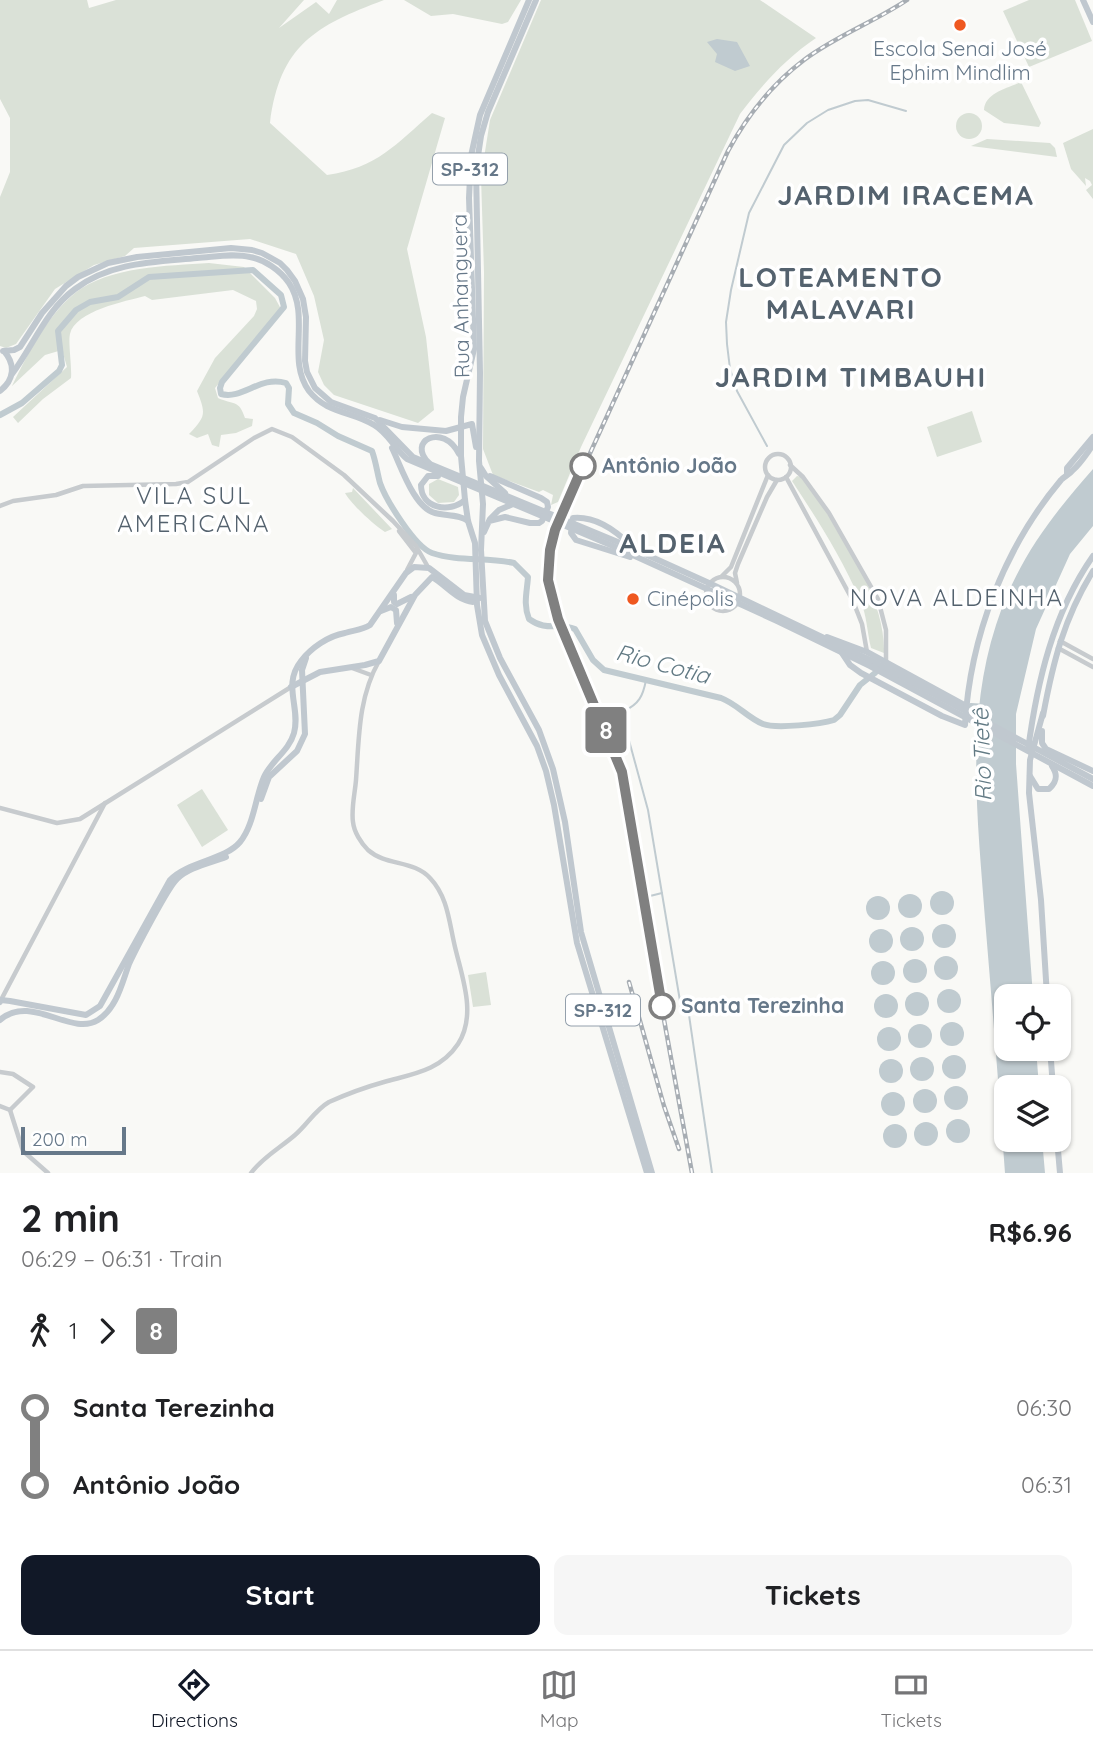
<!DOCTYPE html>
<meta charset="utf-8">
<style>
:root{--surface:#fff;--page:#f6f6f6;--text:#202124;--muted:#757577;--line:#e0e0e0;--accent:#111827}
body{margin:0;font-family:Quicksand,sans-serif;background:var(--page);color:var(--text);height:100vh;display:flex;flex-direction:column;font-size:26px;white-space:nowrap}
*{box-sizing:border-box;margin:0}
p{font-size:23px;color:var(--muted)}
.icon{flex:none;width:38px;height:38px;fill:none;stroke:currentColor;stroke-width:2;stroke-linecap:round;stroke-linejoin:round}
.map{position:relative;height:1173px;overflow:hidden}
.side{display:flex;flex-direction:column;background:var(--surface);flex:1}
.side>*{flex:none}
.badge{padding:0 14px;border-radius:5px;font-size:24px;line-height:46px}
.controls{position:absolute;left:994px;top:984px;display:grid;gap:14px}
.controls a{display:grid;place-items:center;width:77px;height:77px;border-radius:14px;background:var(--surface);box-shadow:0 2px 5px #0004;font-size:35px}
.scale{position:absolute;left:21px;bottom:18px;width:105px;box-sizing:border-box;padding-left:7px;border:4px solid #667889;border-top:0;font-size:19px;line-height:24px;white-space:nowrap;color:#667889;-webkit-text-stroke:5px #fff;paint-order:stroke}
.map>.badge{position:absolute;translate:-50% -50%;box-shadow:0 0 0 4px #fff}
.legs{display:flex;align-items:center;gap:10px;height:77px;padding:0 21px;font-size:23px}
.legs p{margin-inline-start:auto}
.summary{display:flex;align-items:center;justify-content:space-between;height:119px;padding:0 21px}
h1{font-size:38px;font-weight:700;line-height:52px}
.button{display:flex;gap:14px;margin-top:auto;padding:14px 21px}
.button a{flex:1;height:80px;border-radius:14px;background:var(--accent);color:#fff;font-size:28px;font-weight:700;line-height:80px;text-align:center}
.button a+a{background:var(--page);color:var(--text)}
ul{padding:0 21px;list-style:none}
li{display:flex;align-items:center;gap:24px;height:77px;font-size:26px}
li i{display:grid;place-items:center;width:10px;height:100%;margin:0 9px;background:currentColor}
li i::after{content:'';width:18px;height:18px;margin:-9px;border:5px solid;border-radius:50%;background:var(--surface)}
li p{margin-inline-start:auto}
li:first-child i{background:linear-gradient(#0000 50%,currentColor 0)}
li:last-child i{background:linear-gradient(currentColor 50%,#0000 0)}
.tabs{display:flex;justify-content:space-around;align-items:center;height:98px;border-top:2px solid var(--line);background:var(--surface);font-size:19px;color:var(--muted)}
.tabs a{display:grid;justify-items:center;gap:4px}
.tabs .current{color:var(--accent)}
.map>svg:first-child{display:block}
.green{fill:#dae1d7}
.water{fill:#c0cbd0}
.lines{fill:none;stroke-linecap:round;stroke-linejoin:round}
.stream{stroke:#c0cbd0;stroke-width:2}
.river{stroke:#c0cbd0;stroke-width:6}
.minor{stroke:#c7cbce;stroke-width:4.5}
.major{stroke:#c0c8cf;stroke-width:6}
.rail-casing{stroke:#a7adb3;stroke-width:4.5}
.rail{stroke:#fff;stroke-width:2;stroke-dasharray:5;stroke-linecap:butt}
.line-1-casing{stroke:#fff;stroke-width:16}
.line-1{stroke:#808080;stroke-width:10}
.poi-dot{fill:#ef5820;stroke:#fff;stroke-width:2.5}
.stop-1-dot{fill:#fff;stroke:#808080;stroke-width:3.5}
.labels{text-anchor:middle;stroke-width:7;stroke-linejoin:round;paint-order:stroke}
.shield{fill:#fff;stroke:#94a0ac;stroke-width:2}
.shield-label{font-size:19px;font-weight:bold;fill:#667889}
.poi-label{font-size:21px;fill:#667889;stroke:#fff}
.street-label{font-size:21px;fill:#667889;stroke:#fff}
.stop-label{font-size:21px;font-weight:bold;fill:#667889;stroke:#fff;text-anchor:start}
.water-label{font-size:23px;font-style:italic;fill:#627a84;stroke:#fff}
.quarter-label{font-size:24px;letter-spacing:2px;fill:#54626e;stroke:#fff}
.district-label{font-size:28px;font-weight:bold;letter-spacing:2px;fill:#54626e;stroke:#fff}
</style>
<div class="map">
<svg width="1093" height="1173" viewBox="0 0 1093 1173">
<rect width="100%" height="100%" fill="#f9f9f6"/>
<g class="green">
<path d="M 0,0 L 87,0 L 89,8 L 116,0 L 304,0 L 279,28 L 316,2 L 329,14 L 337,0 L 384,0 C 315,26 280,45 270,123 L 327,175 C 377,168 396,144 432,113 L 445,118 L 407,249 L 426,337 L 434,410 L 418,423 L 334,395 L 324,385 L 318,372 L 324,340 L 314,296 L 296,254 L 250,239 L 134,248 L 125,256 L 94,265 L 55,289 L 16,344 L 6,348 L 0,346 L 0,197 L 10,172 L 10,118 L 0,99 Z"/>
<polygon points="404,0 521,0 508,22 502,24 453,14 431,16"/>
<path d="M 541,0 L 760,0 L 816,38 C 785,59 763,84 740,114 L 581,447 L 558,502 L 551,505 L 553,495 L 543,490 L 539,492 L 493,475 L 483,449 L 484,272 L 481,177 L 490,120 Z"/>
<polygon points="1029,0 1075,0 1092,41 1029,67 1003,11"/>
<path d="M 1021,82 L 1041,123 L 1039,127 L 1004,123 L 984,110 C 985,93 1006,89 1021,82 Z"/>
<circle cx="969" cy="126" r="13"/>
<polygon points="1093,129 1093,199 1086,190 1092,185 1090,181 1085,178 1086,186 1071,169 1063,143"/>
<polygon points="987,139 1050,143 1055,148 1057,157 971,146"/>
<path d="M 209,263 L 244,267 L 275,298 L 281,309 L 215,388 L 218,398 C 233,405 239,399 245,418 L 253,419 L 252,426 L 236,433 L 221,435 L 219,447 L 212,445 L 208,434 L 197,438 L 189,434 C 206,416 206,414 197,391 L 215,358 L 254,316 L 257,309 L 256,301 L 233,290 L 152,300 L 145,296 C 126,301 75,311 70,334 C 68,342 72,367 71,378 L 43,399 L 18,423 L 13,417 L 67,367 L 62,350 L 45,355 L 12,386 C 28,354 46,317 75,293 C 110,266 167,266 209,263 Z"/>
<polygon points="972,411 982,442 937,457 927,427"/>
<path d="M 797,476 L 802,477 C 835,524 886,595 884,653 L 871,648 C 867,632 867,615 860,600 C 842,558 817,519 792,481 Z"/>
<polygon points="438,479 458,487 459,495 454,502 438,503 429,495 429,484"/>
<path d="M 353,488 L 392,529 L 385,532 C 374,525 351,504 345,493 L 352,492 Z"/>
<polygon points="202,789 228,830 202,847 177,805"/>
<polygon points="486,972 491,1005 473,1007 468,975"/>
</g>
<g class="water">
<polygon points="717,39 737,42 750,66 735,71 715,62 717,54 707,42"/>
<path d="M 1093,469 L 1093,526 L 1070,554 L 1036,629 L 1016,714 L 1016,764 L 1033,996 L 1006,996 L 1006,1048 L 1036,1048 L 1039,1087 L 1006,1087 L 1006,1139 L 1042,1139 L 1045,1173 L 1005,1173 C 999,1088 992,1004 985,919 C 978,822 965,720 996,625 C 1017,561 1049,519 1093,469 Z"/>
<circle cx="942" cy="903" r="12"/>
<circle cx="910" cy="906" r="12"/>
<circle cx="878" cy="908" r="12"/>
<circle cx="944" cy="936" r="12"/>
<circle cx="912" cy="939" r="12"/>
<circle cx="881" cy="941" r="12"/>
<circle cx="946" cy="968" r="12"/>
<circle cx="915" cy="971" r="12"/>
<circle cx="883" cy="973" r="12"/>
<circle cx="949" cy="1001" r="12"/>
<circle cx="917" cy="1004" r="12"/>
<circle cx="886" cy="1006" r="12"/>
<circle cx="952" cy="1034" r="12"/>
<circle cx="920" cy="1036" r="12"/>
<circle cx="889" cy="1039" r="12"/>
<circle cx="954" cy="1067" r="12"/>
<circle cx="922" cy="1069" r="12"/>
<circle cx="891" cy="1071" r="12"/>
<circle cx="956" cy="1098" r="12"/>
<circle cx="925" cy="1101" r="12"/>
<circle cx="893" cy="1104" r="12"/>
<circle cx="958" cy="1131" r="12"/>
<circle cx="926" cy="1134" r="12"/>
<circle cx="895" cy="1136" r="12"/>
</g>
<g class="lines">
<g class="stream">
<polyline points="767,446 737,391 730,369 727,344 726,322 731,290 749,213 784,145 807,123 828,110 855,101 868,100 906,111"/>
<path d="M 646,680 C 643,696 639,704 624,711 L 624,722 L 648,810 L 681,1007 L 689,1015 L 712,1173"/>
<polyline points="650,896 662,893"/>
</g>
<g class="river">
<path d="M 0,415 L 22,403 L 59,371 L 62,365 L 58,331 L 76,310 L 90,302 L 118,297 L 149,277 L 253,270 L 281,295 L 284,307 L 222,382 L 220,388 L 221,394 C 243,400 260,375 286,383 L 289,388 L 288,404 L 294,413 L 317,423 L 338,436 L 372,451 C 376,462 377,472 380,483 C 386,500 415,547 432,553 C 458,562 487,557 514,563 L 528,577 C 527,592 523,604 529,619 C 547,632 558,622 575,629 L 593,660 L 604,670 L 721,698 C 737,704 748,718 763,724 C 776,729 821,724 834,720 L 840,715 L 860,685 L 875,673"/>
<polyline points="971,706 987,707"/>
</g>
<g class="minor">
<circle cx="778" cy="467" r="13"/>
<polyline points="790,465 803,477 829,513 878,599 886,630 886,662"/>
<polyline points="786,477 853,601 862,624 867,652"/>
<polyline points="0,506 13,501 56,495 83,486 176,484 188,482 254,438 272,429 292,437 344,475 393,521 416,546 428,567"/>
<polyline points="399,531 416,553 407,570"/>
<polyline points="722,576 731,567 768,475"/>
<circle cx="723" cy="594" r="17"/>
<polyline points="737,583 735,573 738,564 767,497 777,480"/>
<polyline points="1060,641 1093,659"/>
<polyline points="1058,648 1093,667"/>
<polyline points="352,668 371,675"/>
<polyline points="0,808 57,823 80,819 291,687"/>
<polyline points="1,1000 105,803"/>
<polyline points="0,1072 13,1074 33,1087 10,1110"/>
<polyline points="0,1106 10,1110"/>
<polyline points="10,1110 23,1151 48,1173"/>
<path d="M 251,1173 C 263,1157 280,1148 295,1135 C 307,1125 315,1110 329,1102 C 347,1094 366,1087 384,1082 C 412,1074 440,1071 458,1044 C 477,1015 462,977 455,947 C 449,922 448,897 430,878 C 414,860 386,866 368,850 C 361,843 354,832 353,822 C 351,809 355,793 356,780 C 359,739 358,698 379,661"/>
</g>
<g class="major">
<polyline points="529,0 480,115 471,156 469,198 474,349 463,397 461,417 461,456 465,500 468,521 475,543 477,605 482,635 499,675 537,746 546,771 554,805 577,943 647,1173"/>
<polyline points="536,0 488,112 481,136 476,169 480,373 479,461 483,504 481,550 485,621 500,658 539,730 553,769 565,822 581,932 652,1173"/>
<polyline points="1083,0 1093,22"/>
<polyline points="3,351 14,350 20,347 42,313 66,286 78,277 108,263 137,257 231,248 252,250 262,253 280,263 287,270 295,281 303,299 306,317 305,361 307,372 315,388 331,402 375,418 413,457 625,545 709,583 870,660 1093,779"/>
<path d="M 12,374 C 33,346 46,310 75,289 C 110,262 155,262 197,258 C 214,257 233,253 250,257 C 265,260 280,270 289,283 C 311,316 286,360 309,391 C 327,414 352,411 374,425 C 388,433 395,449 407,459 L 613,546 L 777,621 L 870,666 L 1093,786"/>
<path d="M 0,391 C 14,380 16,365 4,351"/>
<polyline points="380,420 402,427 446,431 472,424 476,447"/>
<path d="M 392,448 C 401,466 414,508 435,513 C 446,516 459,514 468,521"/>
<path d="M 429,463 C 406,441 443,422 459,454"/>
<polyline points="481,468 486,476 505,493"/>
<polyline points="1067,474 1067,468 1093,437"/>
<path d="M 438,476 L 428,476 L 421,485 C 421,508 449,514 465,500"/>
<polyline points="490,519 499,510 513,504"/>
<polyline points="484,532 489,521 505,517 530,523 539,523 542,521 548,507 547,502 541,498 490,476"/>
<path d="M 630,557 L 576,540 L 571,533 L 573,518 C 595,516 615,530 630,545"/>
<polyline points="394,595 394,602 397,604 411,597"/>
<polyline points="381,611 391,607 396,610 397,623"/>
<polyline points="827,637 867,652 966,706"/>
<path d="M 842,653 L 850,665 L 861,673 L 942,716 L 965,725 C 970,637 1004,548 1061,480 C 1065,476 1070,474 1073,470 C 1081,463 1087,453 1093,445"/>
<path d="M 291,687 L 320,672 L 365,665 L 379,661 L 415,595 L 432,577 C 446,585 456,600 473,602"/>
<polyline points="1043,713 1030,760 1029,793 1041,900 1047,996"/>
<path d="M 1043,716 C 1053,662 1064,618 1093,571"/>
<polyline points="1042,731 1042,743 1046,749 1093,771"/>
<path d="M 1028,750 C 1037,682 1053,613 1093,556"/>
<path d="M 1030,776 L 1038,789 L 1049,789 C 1057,782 1058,775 1052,766"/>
<polyline points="261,799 269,777 297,751 305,734 302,670 306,658"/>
<path d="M 0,1002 L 1,1000 L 10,1001 L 86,1015 L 100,1006 L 170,880 C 189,861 225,860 240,842 C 254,825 255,798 264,777 C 271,761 289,751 294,733 C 301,708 282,685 301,661 C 311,648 328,636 345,633 C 354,630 362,630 370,625 L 406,573 L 414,567 L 429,568 L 464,595 L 480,598"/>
<path d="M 0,1020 C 31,993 71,1037 98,1020 C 117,1008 122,983 129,964 C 135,951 168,887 177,879 C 189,867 211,863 226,857"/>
<polyline points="1050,1048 1053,1087"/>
<polyline points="1057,1139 1060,1173"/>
</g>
<defs>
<g id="rail">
<polyline points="629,982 664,1106 679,1149"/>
<path d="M 692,1173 L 650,943 L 626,786 L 615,751 L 553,606 L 548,568 L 555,530 L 728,151 C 747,116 772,84 804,60 C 836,36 874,22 907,0"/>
</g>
</defs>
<use href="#rail" class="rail-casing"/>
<use href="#rail" class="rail"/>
</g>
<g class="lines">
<defs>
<polyline id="line-1" points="583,466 555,530 550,550 548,580 558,619 622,772 662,1006"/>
</defs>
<use href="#line-1" class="line-1-casing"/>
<use href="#line-1" class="line-1"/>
</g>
<g class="poi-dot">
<circle cx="960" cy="25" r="7"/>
<circle cx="633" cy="599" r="7"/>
</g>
<g class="stop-1-dot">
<circle cx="583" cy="466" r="12"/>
<circle cx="662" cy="1006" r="12"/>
</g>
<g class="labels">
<g class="shield">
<rect x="433" y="153.5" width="74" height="31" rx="5"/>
<rect x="566" y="994.5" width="74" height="31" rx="5"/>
</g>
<g class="shield-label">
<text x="470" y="176">SP-312</text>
<text x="603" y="1017">SP-312</text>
</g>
<g class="poi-label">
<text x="960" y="56">Escola Senai José<tspan x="960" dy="24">Ephim Mindlim</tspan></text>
<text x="647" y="606" text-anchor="start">Cinépolis</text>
</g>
<g class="street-label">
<text transform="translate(461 296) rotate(-91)" y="7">Rua Anhanguera</text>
</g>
<g class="stop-label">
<text x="602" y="473">Antônio João</text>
<text x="681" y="1013">Santa Terezinha</text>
</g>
<g class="water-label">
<text transform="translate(663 664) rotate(15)" y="8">Rio Cotia</text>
<text transform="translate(982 755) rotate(-92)" y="8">Rio Tietê</text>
</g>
<g class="quarter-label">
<text x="194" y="504">VILA SUL<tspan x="194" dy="28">AMERICANA</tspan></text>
<text x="957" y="606">NOVA ALDEINHA</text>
</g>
<g class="district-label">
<text x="906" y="205">JARDIM IRACEMA</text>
<text x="841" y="287">LOTEAMENTO<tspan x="841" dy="32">MALAVARI</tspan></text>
<text x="851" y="387">JARDIM TIMBAUHI</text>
<text x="673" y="553">ALDEIA</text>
</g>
</g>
</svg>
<div class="controls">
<a><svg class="icon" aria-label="locate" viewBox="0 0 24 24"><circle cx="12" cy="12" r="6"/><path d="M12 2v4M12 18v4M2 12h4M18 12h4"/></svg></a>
<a><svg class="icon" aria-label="layers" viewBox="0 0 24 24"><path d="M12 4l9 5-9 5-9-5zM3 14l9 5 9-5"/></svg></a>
</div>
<div class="scale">200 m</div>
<b class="badge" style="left:606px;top:730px;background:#808080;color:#fff">8</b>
</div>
<section class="side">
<div class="summary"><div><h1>2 min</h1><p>06:29 – 06:31 · Train</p></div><b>R$6.96</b></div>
<div class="legs"><svg class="icon" aria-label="walk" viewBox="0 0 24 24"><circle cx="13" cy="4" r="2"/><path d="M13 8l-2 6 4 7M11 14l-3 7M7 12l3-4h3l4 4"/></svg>1<svg class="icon" aria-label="forward" viewBox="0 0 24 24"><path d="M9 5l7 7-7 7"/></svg><b class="badge" style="background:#808080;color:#fff">8</b></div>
<ul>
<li><i style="color:#808080"></i><b>Santa Terezinha</b><p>06:30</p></li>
<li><i style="color:#808080"></i><b>Antônio João</b><p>06:31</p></li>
</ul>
<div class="button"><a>Start</a><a>Tickets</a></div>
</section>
<nav class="tabs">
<a class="current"><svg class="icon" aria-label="directions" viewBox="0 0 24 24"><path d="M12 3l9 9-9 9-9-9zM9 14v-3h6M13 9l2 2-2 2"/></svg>Directions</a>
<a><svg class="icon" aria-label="map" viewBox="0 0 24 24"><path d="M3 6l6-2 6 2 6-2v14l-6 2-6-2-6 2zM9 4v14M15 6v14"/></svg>Map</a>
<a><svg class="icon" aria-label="tickets" viewBox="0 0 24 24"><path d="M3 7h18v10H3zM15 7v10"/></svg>Tickets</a>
</nav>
